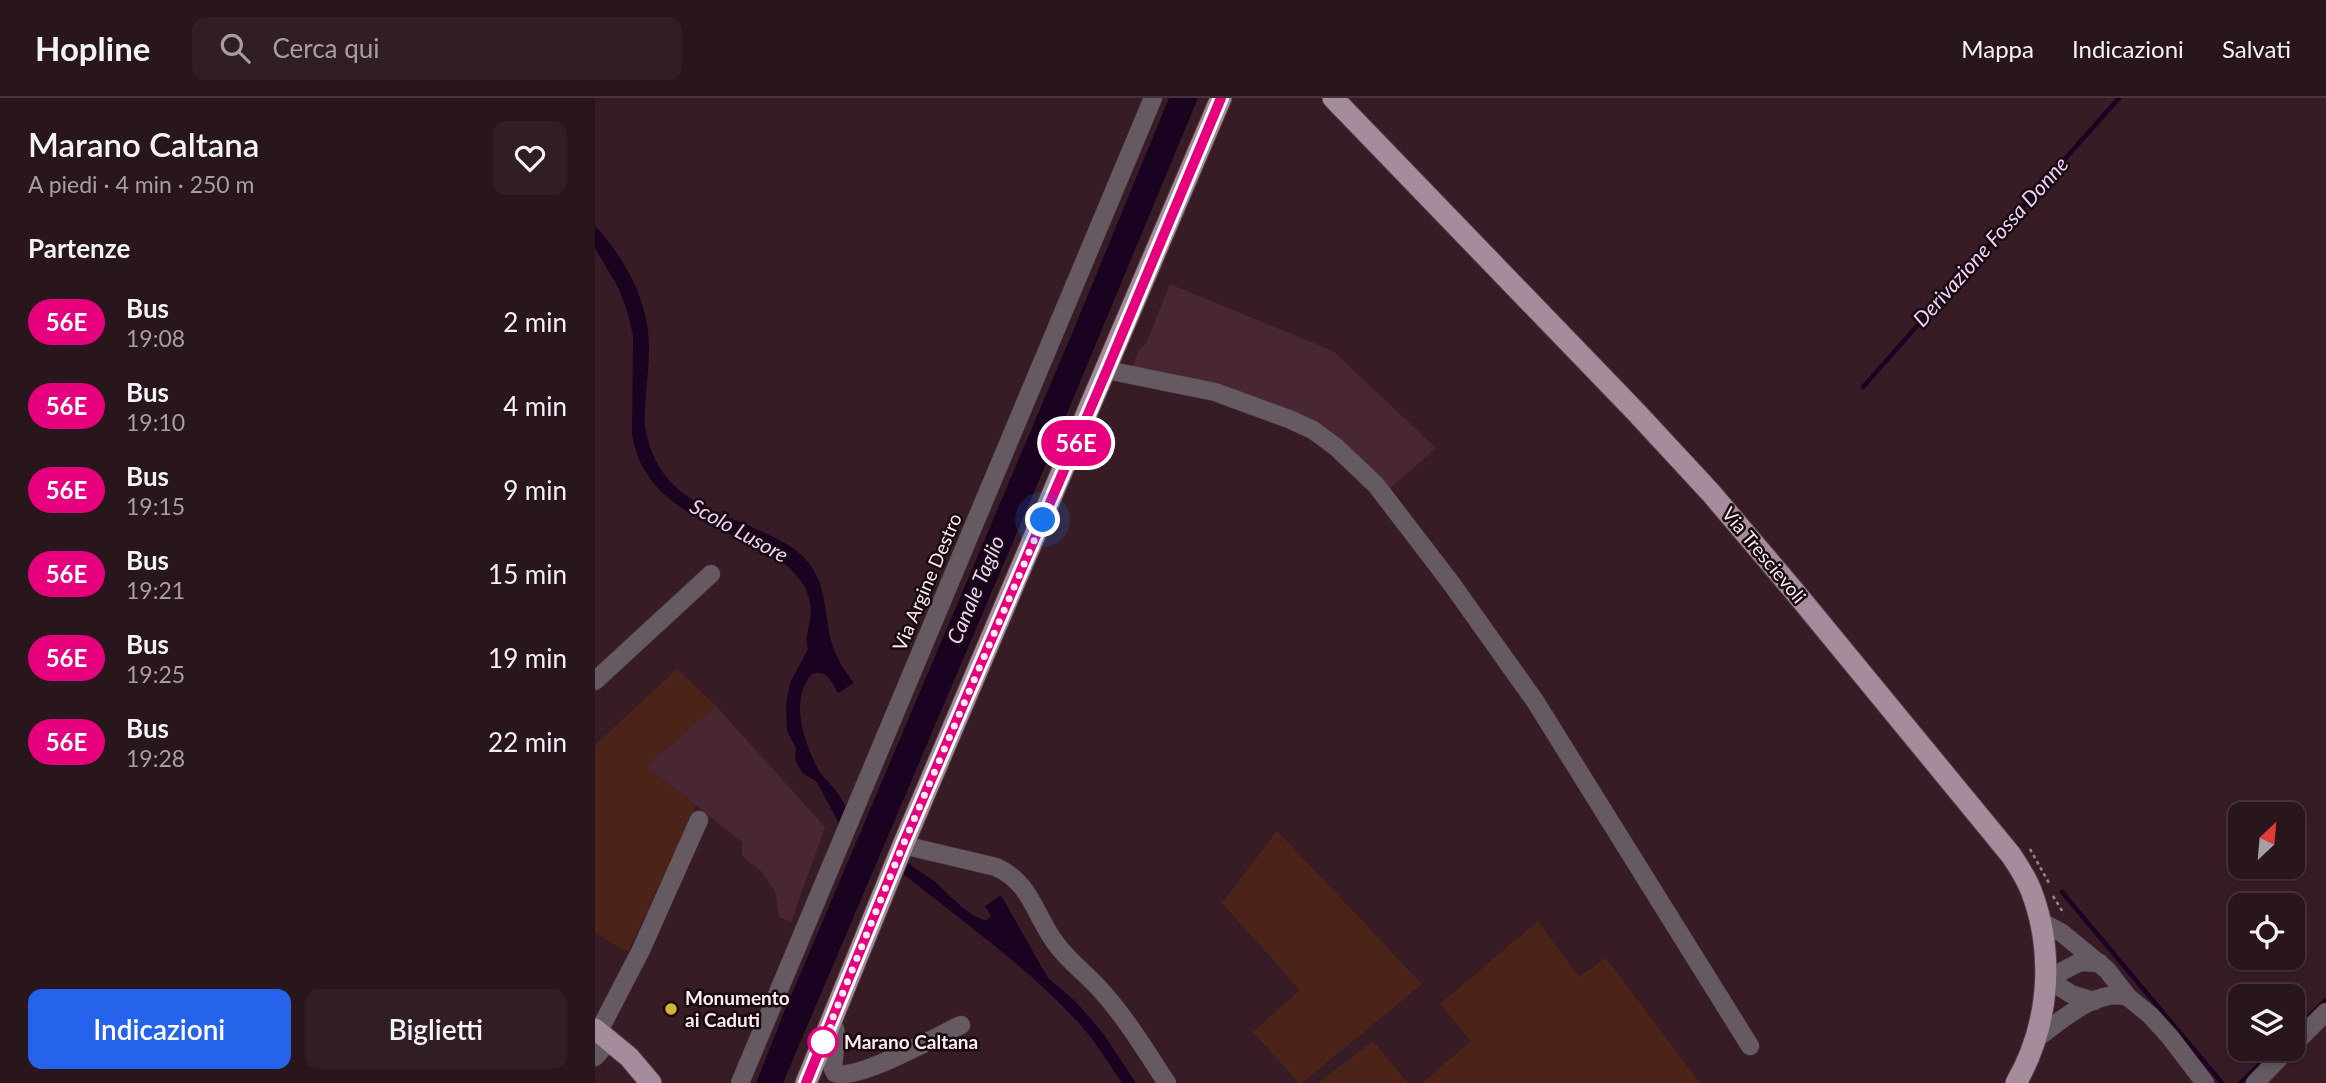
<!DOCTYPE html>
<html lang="it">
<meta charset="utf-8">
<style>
:root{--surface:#29151c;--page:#311e25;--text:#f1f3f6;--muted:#a59fa3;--line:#45343b;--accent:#2563eb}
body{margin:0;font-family:Lato,sans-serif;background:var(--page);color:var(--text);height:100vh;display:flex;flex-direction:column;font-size:26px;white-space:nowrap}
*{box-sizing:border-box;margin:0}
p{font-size:23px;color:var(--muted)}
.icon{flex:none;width:38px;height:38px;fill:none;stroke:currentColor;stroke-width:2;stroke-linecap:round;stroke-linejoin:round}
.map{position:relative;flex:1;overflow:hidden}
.panel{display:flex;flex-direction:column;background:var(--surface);width:595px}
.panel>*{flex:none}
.badge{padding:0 14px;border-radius:23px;font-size:24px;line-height:46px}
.needle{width:46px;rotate:26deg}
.controls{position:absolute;left:1633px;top:704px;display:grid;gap:14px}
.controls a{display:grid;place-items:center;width:77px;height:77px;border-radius:14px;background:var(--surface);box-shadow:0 4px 10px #0003,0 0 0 2px var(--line);font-size:35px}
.you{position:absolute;width:35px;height:35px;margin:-18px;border:5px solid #fff;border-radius:50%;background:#1a73e8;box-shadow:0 0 0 10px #1a73e833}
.map>.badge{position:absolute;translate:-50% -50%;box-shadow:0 0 0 4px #fff}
h2{padding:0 28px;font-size:26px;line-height:63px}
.round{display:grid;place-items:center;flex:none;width:74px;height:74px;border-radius:14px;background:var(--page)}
.headline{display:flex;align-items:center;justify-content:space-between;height:119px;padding:0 28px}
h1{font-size:33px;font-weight:600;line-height:52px}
.action{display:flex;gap:14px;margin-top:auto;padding:14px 28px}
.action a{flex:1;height:80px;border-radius:14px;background:var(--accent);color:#fff;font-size:28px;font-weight:600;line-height:80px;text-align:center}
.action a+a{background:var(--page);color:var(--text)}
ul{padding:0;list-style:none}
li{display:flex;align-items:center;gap:21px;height:84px;padding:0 28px}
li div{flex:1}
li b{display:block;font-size:26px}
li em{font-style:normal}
li .badge{min-width:77px;font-weight:700;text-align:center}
header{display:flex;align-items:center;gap:42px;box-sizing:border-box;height:98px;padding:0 35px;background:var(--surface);border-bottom:2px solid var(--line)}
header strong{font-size:33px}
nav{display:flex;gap:38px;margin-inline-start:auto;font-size:24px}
.search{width:490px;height:63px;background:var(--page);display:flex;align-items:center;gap:18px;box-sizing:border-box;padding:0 24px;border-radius:14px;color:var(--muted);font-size:26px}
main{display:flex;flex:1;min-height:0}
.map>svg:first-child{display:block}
.built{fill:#482733}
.green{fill:#4b2318}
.water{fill:#1a0221}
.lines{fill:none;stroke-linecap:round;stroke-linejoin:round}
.stream{stroke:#1a0221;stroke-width:4.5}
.minor-casing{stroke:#533942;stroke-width:19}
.major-casing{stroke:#533942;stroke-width:23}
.path{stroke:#9b848c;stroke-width:2.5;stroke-dasharray:3.5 3.5;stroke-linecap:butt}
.minor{stroke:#655a62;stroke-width:18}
.major{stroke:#a58c9d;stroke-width:21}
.line-casing{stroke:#fff;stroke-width:16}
.line{stroke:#e6007e;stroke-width:10}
.walk{stroke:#ffecf1;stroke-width:7;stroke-dasharray:0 12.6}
.poi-dot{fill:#d4b635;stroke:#170b0f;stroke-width:2.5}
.stop-dot{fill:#fff;stroke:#e6007e;stroke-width:3.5}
.labels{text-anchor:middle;stroke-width:5;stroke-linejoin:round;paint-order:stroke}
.street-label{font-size:19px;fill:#ffecf1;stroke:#170b0f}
.poi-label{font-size:19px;font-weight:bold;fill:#ffecf1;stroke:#170b0f;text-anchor:start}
.stop-label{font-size:19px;font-weight:bold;fill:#ffecf1;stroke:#170b0f;text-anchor:start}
.water-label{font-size:21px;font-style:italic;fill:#eed1f8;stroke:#170b0f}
</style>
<header>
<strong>Hopline</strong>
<div class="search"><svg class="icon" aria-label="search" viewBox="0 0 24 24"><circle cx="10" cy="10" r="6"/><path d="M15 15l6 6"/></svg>Cerca qui</div>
<nav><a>Mappa</a><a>Indicazioni</a><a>Salvati</a></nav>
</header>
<main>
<section class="panel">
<div class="headline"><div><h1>Marano Caltana</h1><p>A piedi · 4 min · 250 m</p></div><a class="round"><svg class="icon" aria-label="heart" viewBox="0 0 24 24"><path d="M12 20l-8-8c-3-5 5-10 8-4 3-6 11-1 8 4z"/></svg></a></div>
<h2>Partenze</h2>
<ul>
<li><span class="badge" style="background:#e6007e;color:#fff">56E</span><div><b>Bus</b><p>19:08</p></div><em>2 min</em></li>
<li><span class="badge" style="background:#e6007e;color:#fff">56E</span><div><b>Bus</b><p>19:10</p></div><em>4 min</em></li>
<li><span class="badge" style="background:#e6007e;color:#fff">56E</span><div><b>Bus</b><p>19:15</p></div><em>9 min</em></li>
<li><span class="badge" style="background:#e6007e;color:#fff">56E</span><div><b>Bus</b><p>19:21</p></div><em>15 min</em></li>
<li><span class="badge" style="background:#e6007e;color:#fff">56E</span><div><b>Bus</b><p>19:25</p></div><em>19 min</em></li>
<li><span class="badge" style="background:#e6007e;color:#fff">56E</span><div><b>Bus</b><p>19:28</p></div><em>22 min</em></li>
</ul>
<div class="action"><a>Indicazioni</a><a>Biglietti</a></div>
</section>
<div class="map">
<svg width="1731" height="985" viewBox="0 0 1731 985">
<rect width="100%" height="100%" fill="#371c26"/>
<g class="built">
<polygon points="575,186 738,253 841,350 792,393 739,337 536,272 543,253 551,246"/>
<polygon points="121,608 230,729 196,824 184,819 180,793 166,773 147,758 147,744 51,668"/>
</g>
<g class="green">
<polygon points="82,571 121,608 51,668 101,708 33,854 0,835 0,647"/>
<polygon points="682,733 827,886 707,985 704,985 658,934 705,892 627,805"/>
<polygon points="943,823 984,879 1011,860 1105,985 827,985 876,943 845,906"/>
<polygon points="778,943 813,985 723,985"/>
</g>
<g class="water">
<polygon points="574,0 603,0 451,366 188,985 161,985 190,912 476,238"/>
<path d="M 0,128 C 30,160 54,204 54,249 C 54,276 49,302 50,329 C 66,417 140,411 201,452 C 233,479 227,505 236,542 C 240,558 249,572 259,585 L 243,595 C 237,584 232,571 217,576 C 193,603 210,647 225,675 C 228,679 233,682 236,687 C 243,695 249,705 254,715 L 245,727 L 221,683 L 207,675 L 200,661 L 201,650 L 192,633 L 191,607 L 195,585 L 213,551 C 210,541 213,533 215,523 C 219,500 209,483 192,468 C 136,427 51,418 37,337 L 38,238 L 33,216 L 24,191 L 0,150 Z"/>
<path d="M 313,765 C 322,772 331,777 339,783 C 352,794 376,822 392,822 L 396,818 L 390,808 L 405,798 L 407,799 L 453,880 L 481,904 L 508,935 L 541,985 L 527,985 C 512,963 498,939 479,920 C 430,868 364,820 308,776 Z"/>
</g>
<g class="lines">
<g class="stream">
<polyline points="1268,289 1524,0"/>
<polyline points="1467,794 1627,985"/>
<polyline points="1698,934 1731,902"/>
<polyline points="1645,985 1681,950"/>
</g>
<defs>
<g id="minor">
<polyline points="512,272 620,294 694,321 718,332 741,349 781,387 856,485 940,603 1155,948"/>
<polyline points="0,583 116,476"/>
<path d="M 308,747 L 401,769 C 437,785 440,819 462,847 C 474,863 490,875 503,889 C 530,918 550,952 572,985"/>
<polyline points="1445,823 1467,835 1512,872 1533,899 1555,917 1575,939 1610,985"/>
<polyline points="1499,903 1476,896 1452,881 1485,864 1505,865"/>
<path d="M 235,929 L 240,931 L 241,936 L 238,971 L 240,975 C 261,984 342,938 366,927"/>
<polyline points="4,933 46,852 104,722"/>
<path d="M 1441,941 C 1464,924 1502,889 1533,899"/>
<polyline points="1698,947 1731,914"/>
<polyline points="0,959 15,942"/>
<polyline points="145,985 558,0"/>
<polyline points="1660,985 1694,950"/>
</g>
<g id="major">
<path d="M 738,0 L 1041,314 L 1116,395 L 1200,494 L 1416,757 C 1424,769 1432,781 1437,795 C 1460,857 1454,928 1421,985"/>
<polyline points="0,931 34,959 56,985"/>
<polyline points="211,985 308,747 626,0"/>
</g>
</defs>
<use href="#minor" class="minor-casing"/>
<use href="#major" class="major-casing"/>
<g class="path">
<polyline points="1435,751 1454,785"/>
<polyline points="1458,798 1469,816"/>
</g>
<use href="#minor" class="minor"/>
<use href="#major" class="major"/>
</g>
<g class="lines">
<defs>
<polyline id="line" points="211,985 308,747 512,272 626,0"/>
</defs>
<use href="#line" class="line-casing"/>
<use href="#line" class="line"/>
<polyline class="walk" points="228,944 241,936 240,931 234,929 308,747 448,422"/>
</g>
<circle class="poi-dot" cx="76" cy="911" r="7"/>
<circle class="stop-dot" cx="228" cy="944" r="14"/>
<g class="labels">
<g class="street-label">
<text transform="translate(1169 457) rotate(50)" y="7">Via Trescievoli</text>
<text transform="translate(332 484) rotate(-67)" y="7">Via Argine Destro</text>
</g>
<g class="poi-label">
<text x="90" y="907">Monumento<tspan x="90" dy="22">ai Caduti</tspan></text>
</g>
<g class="stop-label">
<text x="249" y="951">Marano Caltana</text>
</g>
<g class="water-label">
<text transform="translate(1396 144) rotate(-48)" y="7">Derivazione Fossa Donne</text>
<text transform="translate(144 433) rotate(29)" y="7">Scolo Lusore</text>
<text transform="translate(381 492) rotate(-67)" y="7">Canale Taglio</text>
</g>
</g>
</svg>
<div class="controls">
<a><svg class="needle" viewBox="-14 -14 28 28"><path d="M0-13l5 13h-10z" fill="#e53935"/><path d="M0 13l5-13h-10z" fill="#a59fa3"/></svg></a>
<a><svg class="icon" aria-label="locate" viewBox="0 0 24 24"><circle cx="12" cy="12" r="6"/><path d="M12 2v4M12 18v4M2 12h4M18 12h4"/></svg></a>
<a><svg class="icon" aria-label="layers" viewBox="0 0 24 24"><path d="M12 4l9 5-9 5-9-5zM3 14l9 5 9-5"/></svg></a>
</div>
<div class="you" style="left:448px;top:422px"></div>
<b class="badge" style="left:481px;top:345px;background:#e6007e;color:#fff">56E</b>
</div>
</main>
